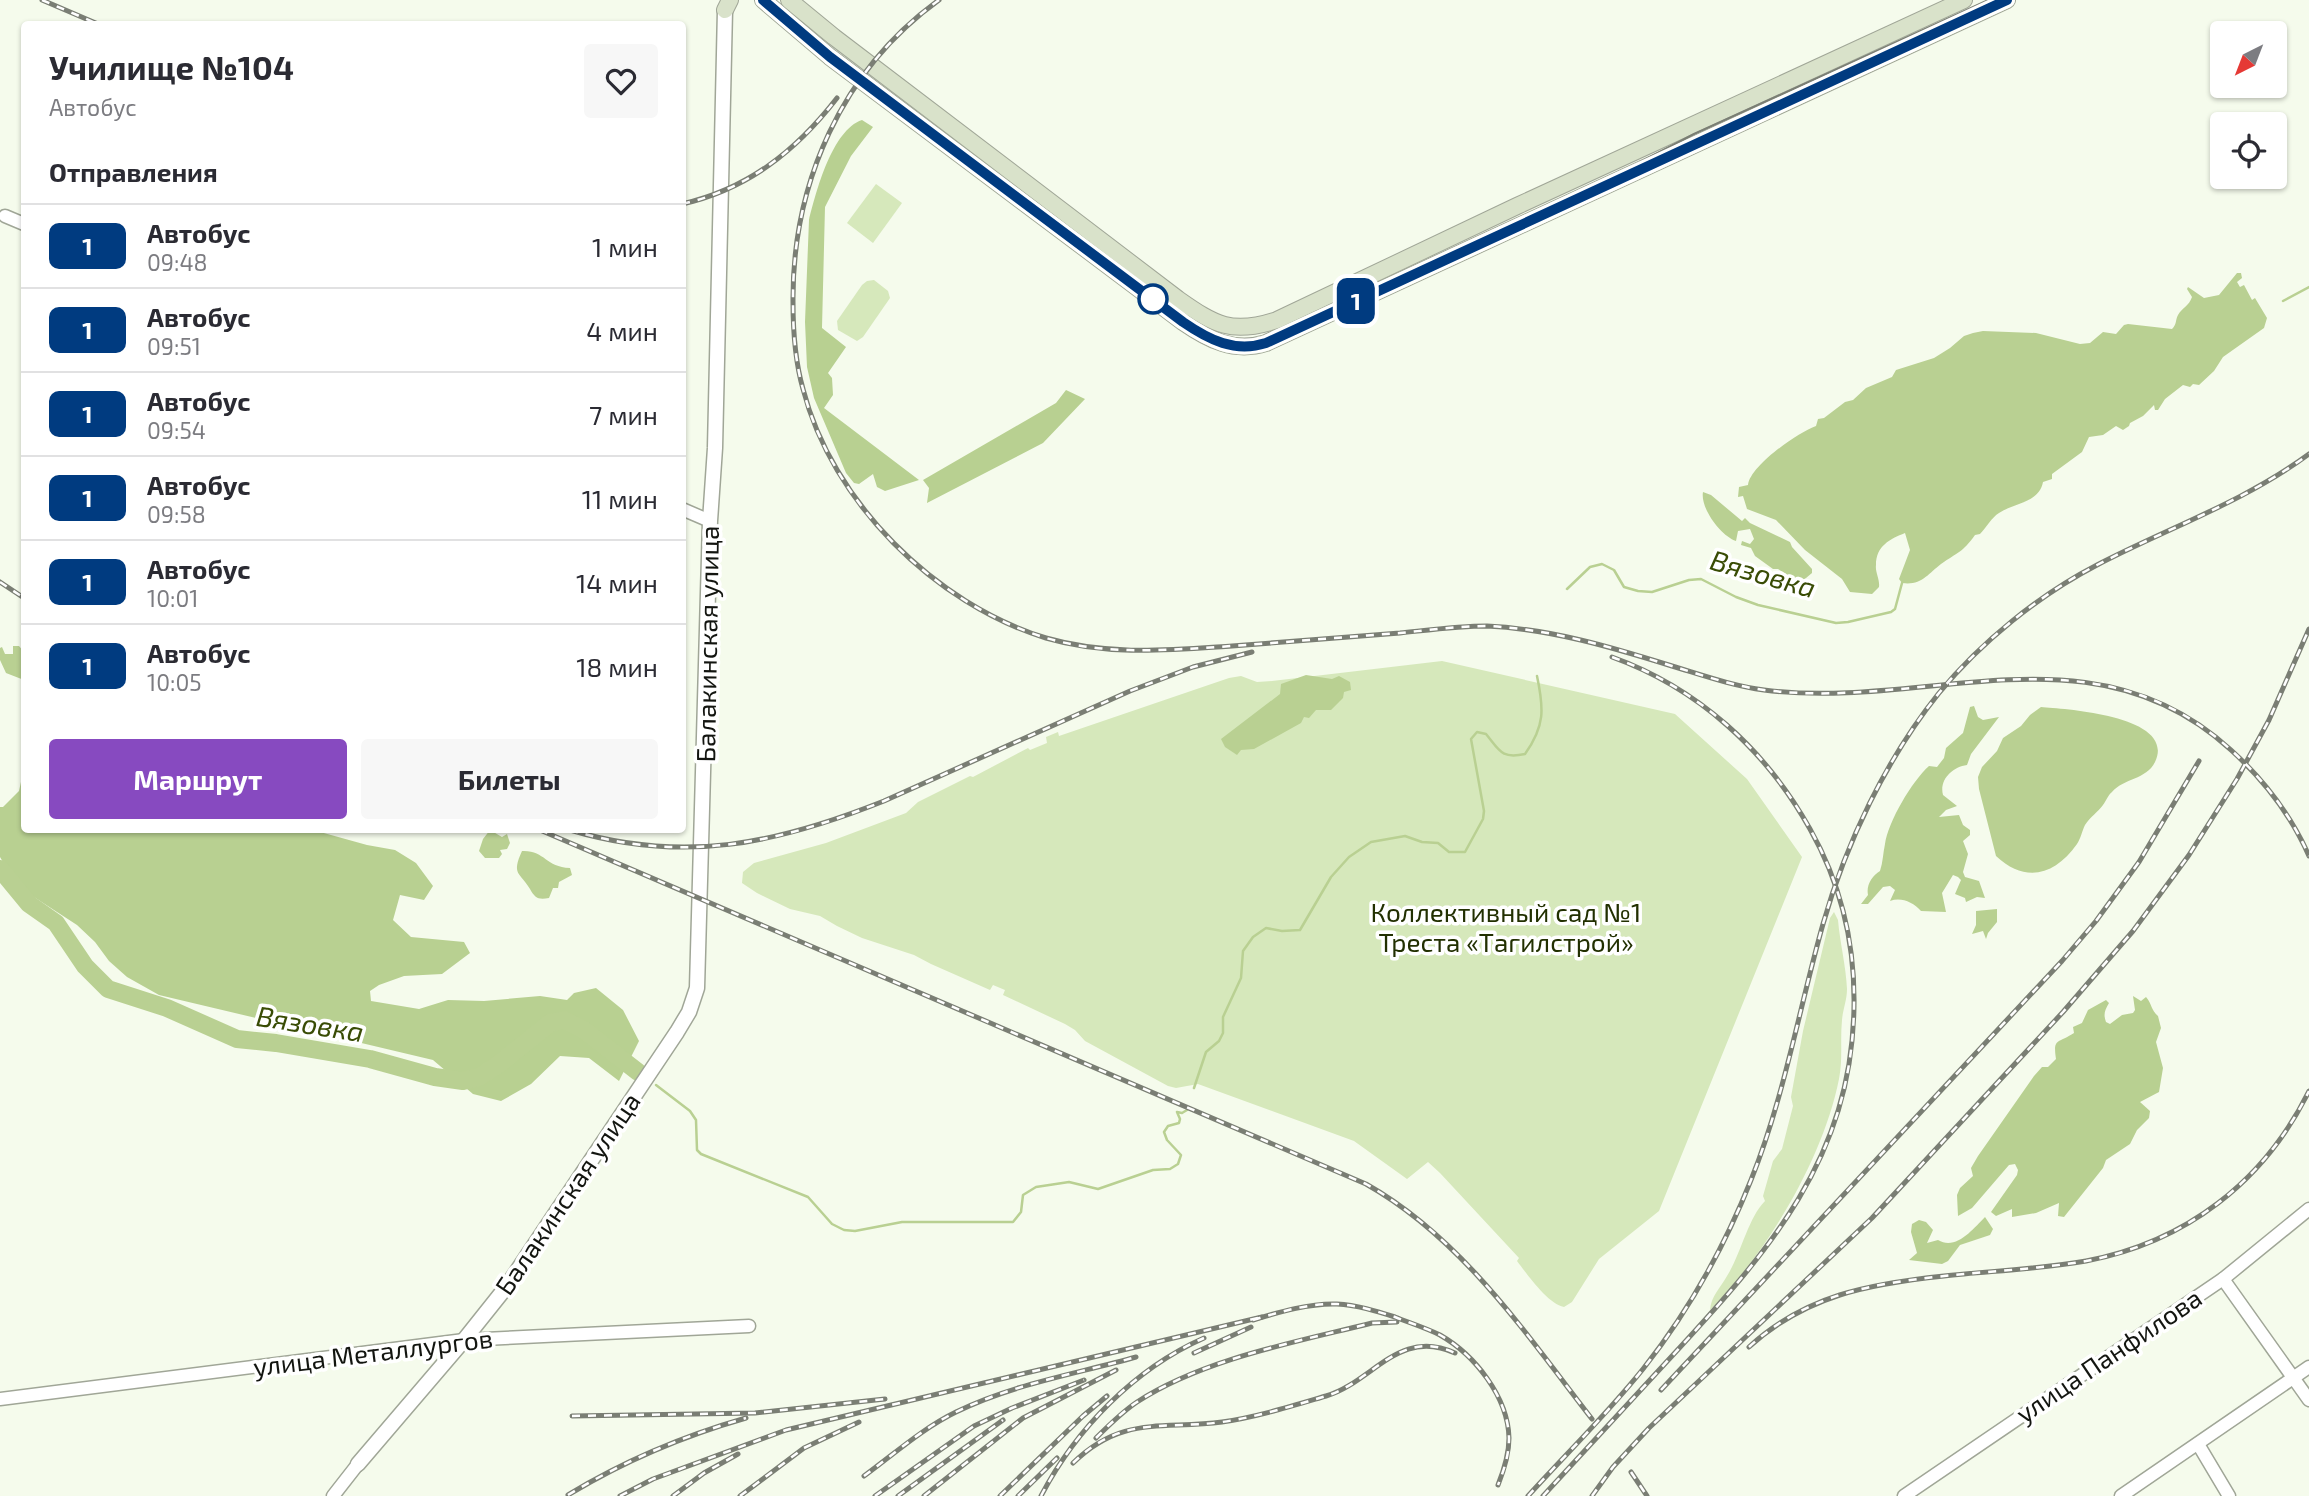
<!DOCTYPE html>
<html lang="ru">
<meta charset="utf-8">
<style>
:root{--surface:#fff;--page:#f7f7f7;--text:#2b2b33;--muted:#7c7c81;--line:#e1e1e2;--accent:#874ac0}
body{margin:0;font-family:"Exo 2",sans-serif;background:var(--page);color:var(--text);height:100vh;display:flex;flex-direction:column;font-size:26px;white-space:nowrap}
*{box-sizing:border-box;margin:0}
p{font-size:23px;color:var(--muted)}
.icon{flex:none;width:38px;height:38px;fill:none;stroke:currentColor;stroke-width:2;stroke-linecap:round;stroke-linejoin:round}
.map{position:relative;flex:1;overflow:hidden}
.drawer{position:absolute;left:21px;top:21px;width:665px;height:812px;display:flex;flex-direction:column;background:var(--surface);border-radius:7px;box-shadow:0 2px 5px #0004}
.drawer>*{flex:none}
.badge{padding:0 14px;border-radius:10px;font-size:24px;line-height:46px}
.needle{width:46px;rotate:222deg}
.controls{position:absolute;left:2210px;top:21px;display:grid;gap:14px}
.controls a{display:grid;place-items:center;width:77px;height:77px;border-radius:7px;background:var(--surface);box-shadow:0 2px 5px #0004;font-size:35px}
.map>.badge{position:absolute;translate:-50% -50%;box-shadow:0 0 0 4px #fff}
h2{padding:0 28px;font-size:26px;line-height:63px}
.round{display:grid;place-items:center;flex:none;width:74px;height:74px;border-radius:7px;background:var(--page)}
.head{display:flex;align-items:center;justify-content:space-between;height:119px;padding:0 28px}
h1{font-size:33px;font-weight:700;line-height:52px}
.cta{display:flex;gap:14px;margin-top:auto;padding:14px 28px}
.cta a{flex:1;height:80px;border-radius:7px;background:var(--accent);color:#fff;font-size:28px;font-weight:700;line-height:80px;text-align:center}
.cta a+a{background:var(--page);color:var(--text)}
ul{padding:0;list-style:none}
li{display:flex;align-items:center;gap:21px;height:84px;padding:0 28px;border-top:2px solid var(--line)}
li div{flex:1}
li b{display:block;font-size:26px}
li em{font-style:normal}
li .badge{min-width:77px;font-weight:700;text-align:center}
.map>svg:first-child{display:block}
.green{fill:#d6e8bb}
.forest{fill:#b8d091}
.water{fill:#b9d092}
.lines{fill:none;stroke-linecap:round;stroke-linejoin:round}
.stream{stroke:#b9d092;stroke-width:2.5}
.river{stroke:#b9d092;stroke-width:18}
.minor-casing{stroke:#a0a697;stroke-width:15}
.tertiary-casing{stroke:#a0a697;stroke-width:17}
.secondary-casing{stroke:#a0a697;stroke-width:18}
.minor{stroke:#fff;stroke-width:12}
.tertiary{stroke:#fff;stroke-width:14}
.secondary{stroke:#d9e2ca;stroke-width:16}
.tram{stroke:#7a7e74;stroke-width:2}
.rail-casing{stroke:#7a7e74;stroke-width:5}
.rail{stroke:#fff;stroke-width:2.5;stroke-dasharray:8;stroke-linecap:butt}
.line-casing{stroke:#fff;stroke-width:16}
.line{stroke:#003b80;stroke-width:10}
.stop-dot{fill:#fff;stroke:#003b80;stroke-width:3.5}
.labels{text-anchor:middle;stroke-width:7;stroke-linejoin:round;paint-order:stroke}
.street-label{font-size:26px;fill:#131510;stroke:#fff}
.park-label{font-size:26px;fill:#223001;stroke:#fff}
.water-label{font-size:28px;font-style:italic;fill:#394c05;stroke:#fff}
</style>
<div class="map">
<svg width="2309" height="1496" viewBox="0 0 2309 1496">
<rect width="100%" height="100%" fill="#f5fbec"/>
<g class="green">
<polygon points="876,184 902,203 873,243 847,223"/>
<polygon points="874,280 888,291 890,298 863,337 857,341 838,330 837,321 862,285 867,281"/>
<path d="M 1442,661 L 1675,714 L 1747,779 L 1802,857 L 1659,1211 L 1599,1259 L 1572,1302 L 1564,1307 C 1548,1304 1527,1274 1517,1261 L 1519,1258 L 1440,1173 L 1428,1162 L 1407,1179 L 1354,1141 L 1198,1084 L 1176,1088 L 1168,1086 L 1085,1041 L 1075,1030 L 1065,1024 L 1003,995 L 1005,990 L 993,985 L 990,990 L 931,964 L 914,955 L 862,938 L 837,926 L 820,916 L 790,909 L 757,893 L 742,883 L 743,872 L 754,863 L 826,843 L 906,813 L 918,802 L 970,776 L 973,777 L 1028,748 L 1030,750 L 1047,743 L 1046,737 L 1058,732 L 1059,736 L 1229,678 L 1241,676 L 1257,682 L 1272,681 Z"/>
<path d="M 1834,912 L 1838,920 C 1840,943 1846,966 1847,989 C 1847,1000 1843,1009 1842,1020 C 1840,1040 1843,1059 1839,1079 C 1823,1159 1767,1253 1710,1310 C 1711,1296 1721,1287 1727,1276 C 1741,1254 1748,1218 1765,1201 L 1763,1196 L 1773,1161 L 1782,1149 L 1793,1106 L 1791,1097 L 1803,1031 L 1830,918 Z"/>
</g>
<g class="forest">
<path d="M 862,120 L 873,127 L 851,156 L 825,207 L 822,328 L 846,347 L 828,373 L 832,378 L 833,395 L 824,408 L 919,480 L 885,491 L 877,487 L 873,474 L 859,484 L 854,483 L 846,473 L 814,398 L 807,367 L 805,322 L 809,220 C 816,192 832,130 862,120 Z"/>
<polygon points="1066,390 1085,399 1043,443 927,503 929,488 923,480 1056,403"/>
<path d="M 1974,706 L 1978,717 L 1983,720 L 1999,717 L 1971,754 L 1967,765 C 1952,767 1939,780 1943,795 L 1957,806 L 1946,810 L 1939,817 L 1959,815 L 1963,825 L 1970,830 L 1970,835 L 1963,841 L 1968,854 L 1963,872 L 1965,877 L 1979,881 L 1985,898 L 1977,897 L 1966,902 L 1965,898 L 1955,894 L 1961,880 L 1958,877 L 1953,875 L 1942,893 L 1946,912 L 1921,911 C 1913,902 1901,897 1890,901 L 1895,890 L 1890,886 L 1883,887 L 1868,904 L 1861,904 L 1868,895 C 1866,885 1872,876 1880,871 C 1883,862 1883,853 1885,844 C 1888,822 1912,781 1929,766 L 1937,767 L 1944,758 L 1946,748 L 1963,733 L 1970,707 Z"/>
<polygon points="24,768 24,830 313,830 367,845 395,850 416,863 433,886 424,900 400,895 393,920 411,937 464,942 470,953 442,974 404,976 379,985 370,991 371,1001 419,1009 448,1000 484,1001 540,996 567,1000 574,993 596,988 623,1010 639,1041 619,1081 589,1058 560,1056 531,1084 501,1101 473,1094 433,1060 159,995 127,977 109,961 95,942 77,925 17,886 0,857 0,807 3,807 19,791"/>
<polygon points="1997,909 1997,922 1988,933 1986,939 1983,931 1972,934 1976,925 1976,911"/>
<path d="M 2133,996 L 2141,1001 L 2146,997 C 2152,1004 2151,1010 2158,1016 L 2161,1028 L 2156,1042 L 2163,1068 L 2159,1092 L 2140,1102 L 2150,1111 L 2149,1118 L 2137,1130 L 2130,1144 L 2106,1160 L 2103,1168 L 2064,1217 L 2058,1216 L 2059,1203 L 2036,1213 L 2012,1217 L 2012,1209 L 1996,1216 L 1991,1212 L 2017,1175 L 2018,1170 L 2015,1164 L 2009,1165 L 1972,1208 L 1958,1216 L 1957,1195 L 1960,1188 L 1973,1176 L 1971,1168 L 1978,1156 L 2034,1076 L 2042,1067 L 2048,1067 L 2056,1059 C 2053,1038 2057,1044 2074,1033 L 2073,1027 L 2082,1023 L 2088,1010 L 2106,1000 L 2109,1003 C 2105,1010 2103,1014 2106,1022 L 2110,1024 L 2122,1015 L 2133,1013 L 2135,1010 Z"/>
<path d="M 1985,1217 L 1993,1229 L 1990,1235 L 1960,1245 L 1948,1261 L 1942,1264 L 1909,1260 L 1917,1253 L 1911,1232 L 1912,1224 L 1919,1220 L 1926,1222 L 1933,1230 L 1927,1243 L 1938,1240 C 1956,1251 1973,1229 1985,1217 Z"/>
</g>
<g class="water">
<path d="M 2237,273 L 2241,273 L 2242,278 L 2237,282 L 2240,287 L 2244,285 L 2252,300 L 2255,298 L 2267,318 L 2264,328 L 2223,357 L 2214,371 L 2199,385 L 2193,384 L 2190,387 L 2183,385 L 2165,399 L 2158,410 L 2155,410 L 2154,405 L 2143,416 L 2130,423 L 2129,426 L 2123,430 L 2116,426 L 2103,435 L 2089,437 L 2082,452 L 2052,474 L 2052,479 L 2043,482 C 2039,503 2014,503 1999,513 C 1992,517 1986,528 1980,534 L 1975,535 C 1962,553 1958,552 1941,564 C 1928,574 1921,586 1902,583 L 1899,579 L 1910,550 L 1905,533 C 1890,539 1876,546 1876,565 C 1875,572 1880,579 1879,587 L 1872,594 L 1850,592 L 1842,579 L 1805,550 L 1776,520 L 1747,509 L 1743,496 L 1738,497 L 1739,487 L 1748,485 C 1750,466 1797,433 1816,426 L 1818,419 L 1824,418 L 1845,402 L 1853,400 L 1866,388 L 1892,377 L 1896,370 L 1934,358 L 1950,348 L 1964,336 L 1973,333 L 1983,331 L 2036,333 L 2080,344 L 2090,343 L 2103,332 L 2116,334 L 2124,325 L 2128,324 L 2172,329 C 2177,324 2175,321 2178,315 C 2182,308 2189,306 2192,297 L 2187,289 L 2188,287 L 2204,298 L 2219,295 Z"/>
<path d="M 1703,492 L 1711,495 L 1742,521 L 1745,518 L 1750,523 L 1790,542 L 1792,547 L 1812,569 L 1812,573 L 1800,583 L 1778,569 L 1773,569 L 1755,556 L 1751,548 L 1741,545 L 1742,541 L 1750,544 L 1754,539 L 1750,529 L 1738,531 L 1736,541 C 1721,536 1700,508 1703,492 Z"/>
<polygon points="13,646 19,646 24,652 24,680 6,673 0,660 0,648 2,647 5,654 13,654"/>
<polygon points="1306,675 1332,679 1339,676 1350,682 1351,690 1344,692 1343,698 1331,710 1316,710 1309,718 1304,717 1301,723 1254,749 1241,750 1237,755 1225,747 1221,739 1280,694 1281,684"/>
<path d="M 2041,707 C 2067,709 2177,716 2155,762 C 2146,780 2124,778 2112,792 C 2108,795 2106,801 2103,805 C 2098,812 2090,817 2085,825 C 2082,831 2081,838 2077,844 C 2055,875 2026,884 1996,856 L 1979,789 L 1978,777 L 1982,767 L 1997,751 L 2003,738 L 2021,726 L 2030,715 Z"/>
<polygon points="490,830 502,837 507,834 510,843 507,849 500,850 502,854 499,858 485,858 479,851 483,839"/>
<path d="M 522,851 C 545,850 545,867 570,868 L 572,875 L 559,882 L 558,888 L 553,888 L 549,898 C 538,900 535,898 530,889 C 520,872 511,875 522,851 Z"/>
</g>
<g class="lines">
<g class="stream">
<polyline points="2283,301 2309,287"/>
<polyline points="1567,589 1590,567 1602,564 1614,570 1624,587 1638,591 1652,592 1689,580 1701,579 1736,597 1758,605 1836,623 1848,622 1891,612 1895,609 1902,583"/>
<polyline points="656,1085 690,1111 696,1120 697,1150 701,1154 808,1197 832,1224 844,1230 855,1231 902,1222 1013,1222 1021,1212 1023,1195 1036,1187 1069,1182 1098,1189 1153,1170 1170,1169 1178,1164 1181,1155 1167,1140 1164,1132 1168,1126 1179,1123 1180,1119 1177,1112 1182,1113 1187,1110"/>
<path d="M 1194,1088 L 1206,1052 L 1219,1041 L 1223,1033 L 1223,1017 L 1241,978 L 1243,951 L 1253,937 L 1266,928 L 1282,931 L 1300,930 L 1331,877 L 1349,857 L 1371,842 L 1405,836 L 1422,842 L 1438,843 L 1449,852 L 1465,852 L 1483,819 L 1484,811 L 1471,739 L 1477,732 L 1486,734 C 1500,751 1501,759 1525,754 C 1545,726 1544,709 1537,676"/>
</g>
<polyline class="river" points="0,869 29,904 56,923 85,966 108,989 167,1008 237,1039 276,1043 370,1059 435,1077 463,1081 479,1077 499,1064 550,1023 564,1020 584,1030 638,1072"/>
<defs>
<g id="minor">
<polyline points="5,216 24,224"/>
<polyline points="682,509 710,521"/>
<polyline points="2223,1279 2309,1400"/>
<polyline points="0,1399 464,1340 749,1326"/>
<polyline points="2198,1444 2229,1496"/>
<polyline points="333,1496 358,1464"/>
<polyline points="1904,1496 2223,1279 2309,1209"/>
<polyline points="2121,1496 2309,1367"/>
</g>
<polyline id="tertiary" points="358,1464 464,1340 507,1286 677,1032 689,1012 697,988 710,521 715,448 725,10"/>
<g id="secondary">
<path d="M 763,0 L 830,57 L 1183,322 C 1209,340 1234,353 1266,343 L 2007,0"/>
<path d="M 789,0 L 834,37 L 1178,299 C 1215,325 1232,335 1277,320 L 1517,206 L 1964,0"/>
<polyline points="725,10 730,0"/>
</g>
</defs>
<use href="#minor" class="minor-casing"/>
<use href="#tertiary" class="tertiary-casing"/>
<use href="#secondary" class="secondary-casing"/>
<use href="#minor" class="minor"/>
<use href="#tertiary" class="tertiary"/>
<use href="#secondary" class="secondary"/>
<path class="tram" d="M 770,0 L 812,36 L 1189,319 C 1220,339 1240,346 1276,333 L 1627,169 L 1694,134 L 1989,0"/>
<defs>
<g id="rail">
<polyline points="42,0 98,24"/>
<path d="M 939,0 C 842,70 792,183 793,302 C 793,331 795,361 803,389 C 832,502 935,604 1046,638 C 1108,656 1169,650 1232,646 C 1288,642 1344,637 1400,633 C 1429,630 1458,626 1487,626 C 1551,629 1611,647 1672,666 C 1702,675 1733,686 1764,690 C 1927,711 2091,622 2231,750 C 2264,780 2291,815 2309,856"/>
<path d="M 682,204 C 748,189 796,151 837,98"/>
<polyline points="0,582 24,598"/>
<path d="M 540,830 L 1366,1184 C 1462,1238 1526,1334 1592,1419"/>
<path d="M 570,830 C 684,864 776,844 884,801 L 1130,691 L 1193,667 L 1252,652"/>
<path d="M 1253,1320 C 1279,1312 1310,1303 1337,1304 C 1357,1305 1376,1311 1395,1317 C 1410,1323 1426,1328 1440,1335 C 1475,1355 1508,1397 1509,1438 C 1509,1455 1504,1470 1498,1485"/>
<path d="M 1749,1347 C 1806,1295 1869,1284 1944,1276 C 1991,1271 2039,1269 2086,1261 C 2186,1242 2264,1182 2309,1091"/>
<polyline points="1194,1353 1251,1327"/>
<polyline points="1661,1390 2062,961 2096,921 2139,862 2199,761"/>
<polyline points="572,1416 755,1413 885,1399"/>
<path d="M 1096,1438 C 1109,1425 1122,1412 1137,1402 C 1203,1359 1296,1342 1372,1323 L 1397,1322"/>
<path d="M 1073,1463 C 1122,1415 1162,1430 1222,1422 C 1257,1417 1292,1406 1326,1396 C 1373,1382 1399,1327 1455,1353"/>
<polyline points="1631,1472 1647,1496"/>
<path d="M 864,1476 C 894,1454 923,1428 956,1412 C 1013,1384 1076,1374 1136,1357"/>
<path d="M 568,1495 C 624,1461 683,1436 746,1418"/>
<polyline points="620,1496 653,1479 786,1430 1262,1317"/>
<polyline points="673,1496 704,1473 738,1454"/>
<polyline points="740,1496 804,1448 859,1422"/>
<polyline points="875,1496 974,1426 1012,1408 1084,1380"/>
<polyline points="898,1496 1003,1420"/>
<polyline points="924,1496 1023,1418 1116,1370"/>
<polyline points="1000,1496 1083,1416 1107,1396"/>
<polyline points="1018,1496 1057,1458"/>
<path d="M 1041,1496 C 1076,1429 1134,1369 1204,1338"/>
<path d="M 1528,1496 C 1566,1454 1607,1414 1643,1369 C 1688,1312 1724,1248 1751,1180 C 1784,1098 1799,1009 1823,924 C 1846,843 1886,759 1939,693 C 1981,642 2039,595 2097,565 C 2168,528 2244,502 2309,454"/>
<path d="M 1543,1496 C 1586,1449 1629,1403 1672,1356 C 1769,1251 1852,1158 1854,1006 C 1855,943 1841,884 1810,829 C 1766,750 1698,688 1612,657"/>
<polyline points="1592,1496 1613,1467 1649,1428 1872,1218 2063,1012 2133,931 2189,855 2237,779 2269,720 2309,629"/>
</g>
</defs>
<use href="#rail" class="rail-casing"/>
<use href="#rail" class="rail"/>
</g>
<g class="lines">
<defs>
<path id="line" d="M 763,0 L 830,57 L 1183,322 C 1209,340 1235,353 1266,343 L 2007,0"/>
</defs>
<use href="#line" class="line-casing"/>
<use href="#line" class="line"/>
</g>
<circle class="stop-dot" cx="1153" cy="299" r="14"/>
<g class="labels">
<g class="street-label">
<text transform="translate(708 644) rotate(-89)" y="9">Балакинская улица</text>
<text transform="translate(568 1194) rotate(-56)" y="9">Балакинская улица</text>
<text transform="translate(373 1353) rotate(-7)" y="9">улица Металлургов</text>
<text transform="translate(2109 1356) rotate(-34)" y="9">улица Панфилова</text>
</g>
<g class="park-label">
<text x="1506" y="922">Коллективный сад №1<tspan x="1506" dy="30">Треста «Тагилстрой»</tspan></text>
</g>
<g class="water-label">
<text transform="translate(1763 574) rotate(16)" y="10">Вязовка</text>
<text transform="translate(310 1024) rotate(9)" y="10">Вязовка</text>
</g>
</g>
</svg>
<div class="controls">
<a><svg class="needle" viewBox="-14 -14 28 28"><path d="M0-13l5 13h-10z" fill="#e53935"/><path d="M0 13l5-13h-10z" fill="#7c7c81"/></svg></a>
<a><svg class="icon" aria-label="locate" viewBox="0 0 24 24"><circle cx="12" cy="12" r="6"/><path d="M12 2v4M12 18v4M2 12h4M18 12h4"/></svg></a>
</div>
<b class="badge" style="left:1356px;top:301px;background:#003b80;color:#fff">1</b>
<section class="drawer">
<div class="head"><div><h1>Училище №104</h1><p>Автобус</p></div><a class="round"><svg class="icon" aria-label="heart" viewBox="0 0 24 24"><path d="M12 20l-8-8c-3-5 5-10 8-4 3-6 11-1 8 4z"/></svg></a></div>
<h2>Отправления</h2>
<ul>
<li><span class="badge" style="background:#003b80;color:#fff">1</span><div><b>Автобус</b><p>09:48</p></div><em>1 мин</em></li>
<li><span class="badge" style="background:#003b80;color:#fff">1</span><div><b>Автобус</b><p>09:51</p></div><em>4 мин</em></li>
<li><span class="badge" style="background:#003b80;color:#fff">1</span><div><b>Автобус</b><p>09:54</p></div><em>7 мин</em></li>
<li><span class="badge" style="background:#003b80;color:#fff">1</span><div><b>Автобус</b><p>09:58</p></div><em>11 мин</em></li>
<li><span class="badge" style="background:#003b80;color:#fff">1</span><div><b>Автобус</b><p>10:01</p></div><em>14 мин</em></li>
<li><span class="badge" style="background:#003b80;color:#fff">1</span><div><b>Автобус</b><p>10:05</p></div><em>18 мин</em></li>
</ul>
<div class="cta"><a>Маршрут</a><a>Билеты</a></div>
</section>
</div>
